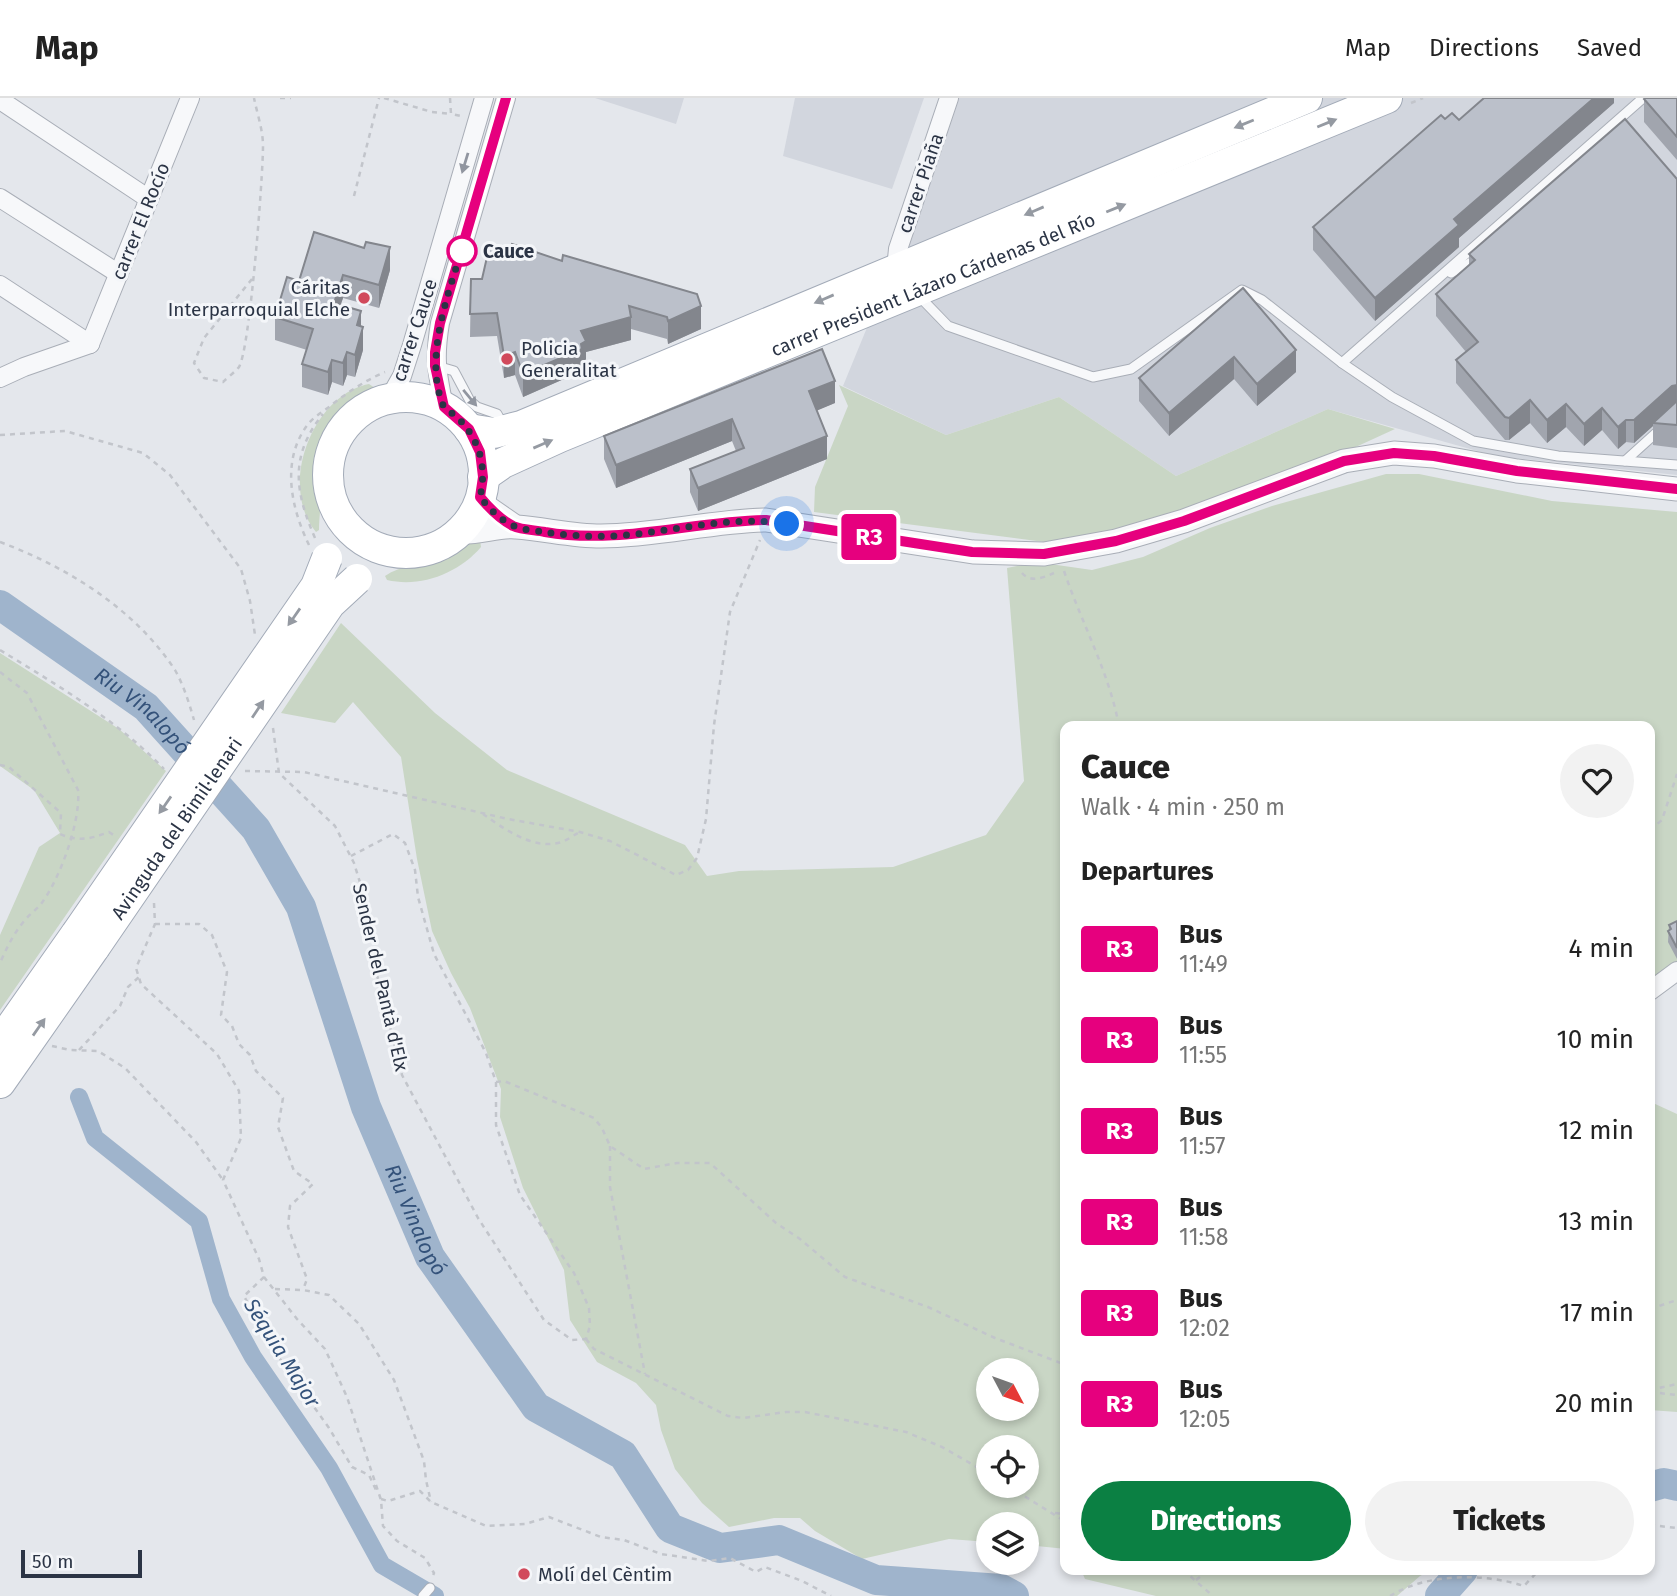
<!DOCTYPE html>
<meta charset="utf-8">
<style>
:root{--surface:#fff;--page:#f2f2f2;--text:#222;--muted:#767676;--line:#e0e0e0;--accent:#0b8043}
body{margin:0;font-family:"Fira Sans",sans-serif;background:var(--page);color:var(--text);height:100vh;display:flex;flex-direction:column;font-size:26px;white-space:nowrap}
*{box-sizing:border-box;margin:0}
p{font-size:23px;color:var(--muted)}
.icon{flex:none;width:38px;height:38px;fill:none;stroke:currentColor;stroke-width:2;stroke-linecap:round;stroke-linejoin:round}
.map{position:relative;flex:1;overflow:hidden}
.drawer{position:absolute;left:1060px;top:623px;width:595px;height:854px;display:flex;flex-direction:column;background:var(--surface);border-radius:14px;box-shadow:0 4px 10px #0003}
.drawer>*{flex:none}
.badge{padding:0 14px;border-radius:5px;font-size:24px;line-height:46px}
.needle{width:46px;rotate:131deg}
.fabs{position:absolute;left:976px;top:1260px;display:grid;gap:14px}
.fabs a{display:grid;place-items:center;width:63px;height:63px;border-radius:50%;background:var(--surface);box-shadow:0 4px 10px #0003;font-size:35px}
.scale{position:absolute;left:21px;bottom:18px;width:121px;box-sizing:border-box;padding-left:7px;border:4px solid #2b3445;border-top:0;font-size:19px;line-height:24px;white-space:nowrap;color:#2b3445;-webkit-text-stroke:5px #f4f6f9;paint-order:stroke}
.you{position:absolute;width:35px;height:35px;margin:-18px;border:5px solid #fff;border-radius:50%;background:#1a73e8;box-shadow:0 0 0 10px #1a73e833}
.map>.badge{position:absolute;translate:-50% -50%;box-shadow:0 0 0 4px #fff}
h2{padding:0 21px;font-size:26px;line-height:63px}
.round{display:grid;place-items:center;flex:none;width:74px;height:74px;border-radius:37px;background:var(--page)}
.overview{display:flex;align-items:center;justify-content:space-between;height:119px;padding:0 21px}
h1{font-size:33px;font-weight:800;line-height:52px}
.action{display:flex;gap:14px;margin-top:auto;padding:14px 21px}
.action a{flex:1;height:80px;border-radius:42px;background:var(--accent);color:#fff;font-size:28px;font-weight:800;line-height:80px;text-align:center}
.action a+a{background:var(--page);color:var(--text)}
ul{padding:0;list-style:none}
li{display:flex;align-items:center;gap:21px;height:91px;padding:0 21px}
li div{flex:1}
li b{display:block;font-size:26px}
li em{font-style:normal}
li .badge{min-width:77px;font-weight:700;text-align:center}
header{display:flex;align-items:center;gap:42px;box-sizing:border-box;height:98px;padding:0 35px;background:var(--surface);border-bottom:2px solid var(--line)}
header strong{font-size:33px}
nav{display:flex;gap:38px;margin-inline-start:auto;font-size:24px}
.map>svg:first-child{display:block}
.built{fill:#d2d6de}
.green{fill:#c9d6c5;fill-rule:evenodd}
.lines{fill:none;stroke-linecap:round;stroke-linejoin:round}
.canal{stroke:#9fb4cc;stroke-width:18}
.river{stroke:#9fb4cc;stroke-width:30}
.service-casing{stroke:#a9aeb7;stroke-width:11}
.minor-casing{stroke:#a9aeb7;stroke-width:20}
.tertiary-casing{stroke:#a9aeb7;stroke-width:25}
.primary-casing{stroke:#a3abb8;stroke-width:32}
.path{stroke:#c2c5cb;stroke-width:2.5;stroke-dasharray:5 5;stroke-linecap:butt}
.service{stroke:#f7f8fa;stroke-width:9}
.minor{stroke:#f7f8fa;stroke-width:18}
.tertiary{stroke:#f7f8fa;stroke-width:23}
.primary{stroke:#fff;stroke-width:30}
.primary-bridge-casing{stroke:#a3abb8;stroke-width:32;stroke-linecap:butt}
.primary-bridge{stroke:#fff;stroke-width:30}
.wall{fill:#a1a5ae}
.shaded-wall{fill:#83868d}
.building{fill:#bbc0ca;stroke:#83868d;stroke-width:2}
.oneway{fill:#959aa2}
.oneway2{fill:#9196a0}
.line-casing{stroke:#fff;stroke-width:16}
.line{stroke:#e6007e;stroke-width:10}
.walk{stroke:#2b3445;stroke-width:7;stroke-dasharray:0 12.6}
.stop-dot{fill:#fff;stroke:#e6007e;stroke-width:3.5}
.poi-dot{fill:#d1495b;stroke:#f4f6f9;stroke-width:2.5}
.labels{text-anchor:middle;stroke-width:6;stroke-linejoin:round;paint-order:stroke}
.street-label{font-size:19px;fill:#2b3445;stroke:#f4f6f9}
.stop-label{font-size:19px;font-weight:bold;fill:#2b3445;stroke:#f4f6f9;text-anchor:start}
.poi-label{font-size:19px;fill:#2b3445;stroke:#f4f6f9;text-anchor:start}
.water-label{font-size:21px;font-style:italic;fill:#34527a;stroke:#f4f6f9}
</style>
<header>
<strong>Map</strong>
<nav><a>Map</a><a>Directions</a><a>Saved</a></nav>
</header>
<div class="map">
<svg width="1677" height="1498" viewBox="0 0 1677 1498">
<rect width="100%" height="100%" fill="#e4e7ec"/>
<g class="built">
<polygon points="595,0 684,0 676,26"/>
<polygon points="795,0 924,0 892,91 783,58"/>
<polygon points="955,0 1677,0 1677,377 1495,358 1328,311 1176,378 1059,299 946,337 843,288 910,125"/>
</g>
<g class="green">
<path d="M 369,286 L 378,292 C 342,310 317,340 318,382 C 318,388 320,393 320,399 C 321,409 319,421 319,432 L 316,434 C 278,389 312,297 369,286 Z"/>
<polygon points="839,287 946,337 1059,299 1176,378 1328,311 1395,331 1238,403 1052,445 814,414 815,389 848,308"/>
<path d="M 1386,376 L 1419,376 L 1552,403 L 1677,414 L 1677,865 L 1650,883 L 1650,628 L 1066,628 L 1066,1451 L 1027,1447 L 1027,1426 L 989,1426 L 989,1444 L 949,1441 L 862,1461 L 815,1433 L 800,1420 L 774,1420 L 729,1429 L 702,1405 L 675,1371 L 661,1332 L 656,1307 L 636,1285 L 597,1264 L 570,1222 L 564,1172 L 523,1090 L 500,1019 L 501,991 L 470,910 L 451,875 L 432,833 L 417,761 L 401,659 L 353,604 L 335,625 L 281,615 L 341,525 L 435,615 L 507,672 L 685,747 L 707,778 L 739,773 L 893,769 L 986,737 L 1024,683 L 1007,470 L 1036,464 L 1092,472 L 1143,459 L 1210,430 L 1272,408 ZM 989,1272 L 1027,1272 L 1027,1311 L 989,1311 ZM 989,1349 L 1027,1349 L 1027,1388 L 989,1388 Z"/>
<path d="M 480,442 L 481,449 C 459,475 421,490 387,482 L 385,478 C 401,467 421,467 439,460 C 453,454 464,443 480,442 Z"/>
<polygon points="0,555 119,631 166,673 0,912 0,837 39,749 60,735 34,692 0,668"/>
<polygon points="1650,961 1655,966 1653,1005 1677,1016 1677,1314 1650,1312"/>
<polygon points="1081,1472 1432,1472 1420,1478 1397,1498 1156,1498 1085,1481"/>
</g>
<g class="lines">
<polyline class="canal" points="79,999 95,1040 199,1123 221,1201 253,1259 329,1370 382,1467 435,1498"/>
<g class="river">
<path id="s1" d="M 0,507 L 146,609 L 256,731 L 301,809 L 366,1009 L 430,1159 L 536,1309 L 623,1357 L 670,1430 L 720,1450 L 779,1442 L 876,1482 L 1001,1491 L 1014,1498"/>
<polyline points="1650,1389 1664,1385 1677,1388"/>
<polyline points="1440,1498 1463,1472"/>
</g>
<defs>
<g id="service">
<polyline points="1451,175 1479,160"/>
<polyline points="918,197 948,228 1093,279 1131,271 1242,192 1262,202 1342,265 1392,299 1473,343 1558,358 1677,367"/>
<polyline points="1342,265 1643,0"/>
<polyline points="437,268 454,273 470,303 477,309 497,316 504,329"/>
<polyline points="1625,363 1677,316"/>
<polyline points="423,1498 430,1490"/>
</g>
<g id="minor">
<polyline points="0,2 149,101"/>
<polyline points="0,100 119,176"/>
<polyline points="896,171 898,151 949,0"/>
<polyline points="0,187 90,246"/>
<polyline points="90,246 190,0"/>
<polyline points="0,280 24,269 90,246"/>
<polyline points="389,301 402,278 412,247 484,0"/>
<path d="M 444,309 C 437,274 434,261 440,225 L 506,0"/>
<polyline points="1650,893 1677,873"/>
</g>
<g id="tertiary">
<polyline points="480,399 488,410 514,428"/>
<path d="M 458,434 C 478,436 498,427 516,429 C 545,431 572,438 601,438 C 657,438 711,423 766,422 L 973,454 L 1044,456 L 1116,443 L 1184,423 L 1344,363 L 1394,355 L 1434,358 L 1517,373 L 1677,391"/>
</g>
<g id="primary">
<circle cx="406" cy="377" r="78"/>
<polyline points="469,331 494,335 521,328 1307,0"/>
<path id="s2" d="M 483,379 L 503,365 L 560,339 L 1387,0"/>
<polyline points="0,944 76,836"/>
<polyline points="0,985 95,849"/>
</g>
</defs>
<use href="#service" class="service-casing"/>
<use href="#minor" class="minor-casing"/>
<use href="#tertiary" class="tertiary-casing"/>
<use href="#primary" class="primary-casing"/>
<g class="path">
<polyline points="280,0 291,0"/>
<polyline points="384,0 432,14 451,16"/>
<polyline points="450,0 451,16 461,18"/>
<polyline points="1411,5 1423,0"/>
<polyline points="354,98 379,0"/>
<path d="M 252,181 L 204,240 L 194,265 L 204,280 L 223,284 C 228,279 235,274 239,269 C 250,251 263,78 263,48 C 263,32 257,15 254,0"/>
<polyline points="0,337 65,333 143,355 170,377 241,471 250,503 255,537"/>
<path d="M 315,440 C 295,394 289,358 323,316"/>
<path d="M 0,444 C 67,469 135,511 175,572 C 184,588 189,605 194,622"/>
<path d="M 309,447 C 291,410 280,361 309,325 C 316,317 326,312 334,305 C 350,293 366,282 385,274"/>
<path d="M 1064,473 C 1082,526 1109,574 1119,628"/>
<path d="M 1022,475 C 1031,485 1042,480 1054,475"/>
<path d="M 0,552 C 57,587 117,622 164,671"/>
<path d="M 0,574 L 27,595 L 78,692 C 81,723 60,781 41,806 C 36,812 30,816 25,822 C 14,835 7,849 0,865"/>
<polyline points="273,630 279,675 335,728 354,765 369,814 377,877 402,977 478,1120 544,1222 572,1242 586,1241"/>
<path d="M 0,667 L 9,669 L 61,715 L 60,736 C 78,744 91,741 109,734 L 115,738"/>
<polyline points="245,673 304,674 508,721 580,734 610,743 676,777 688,772 697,760 706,721 714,627 730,514 760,442"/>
<path d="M 483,716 C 503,730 531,751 558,745 C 565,744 572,738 578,735"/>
<polyline points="1650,732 1662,722 1677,676"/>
<polyline points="351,758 393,736 405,745 415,772 418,799 434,856 486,955 496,984 496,1027 520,1097 574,1175 589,1210 590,1228 586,1241"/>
<polyline points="154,805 155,826 136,870 141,886 217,956 239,993 241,1040 223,1082 259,1161 264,1179 297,1221 325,1251 347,1299 381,1402 383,1428 397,1443 425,1460 434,1475 432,1480"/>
<polyline points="155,826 199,826 212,837 227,874 221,917 232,928 239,946 250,957 256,973 283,1000 278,1029 294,1073 313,1086 290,1108 288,1129 307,1181 303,1192"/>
<polyline points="52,948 70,952 98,953 125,970 196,1044 223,1082"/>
<polyline points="79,952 120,908 128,889 139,879"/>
<polyline points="496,984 504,983 594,1020 602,1030 610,1048 644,1071 677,1065 710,1065 776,1125 800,1141 845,1179 928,1209 995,1240 1066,1267"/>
<polyline points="610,1048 610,1089 645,1276"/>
<polyline points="264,1179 244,1198 270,1247 329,1330 352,1369 369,1377 376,1392"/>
<polyline points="275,1191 303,1192 329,1197 359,1226 394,1282 424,1363 426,1382 431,1404"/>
<polyline points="1650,1211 1677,1202"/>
<polyline points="586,1241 594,1251 728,1318 743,1320 786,1314 805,1314 906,1334 942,1349 989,1376"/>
<polyline points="1650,1292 1677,1286"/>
<polyline points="1650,1294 1677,1297"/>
<polyline points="1008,1388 1066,1424"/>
<polyline points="381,1401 388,1403 420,1393 431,1404 486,1428 525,1426 549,1419 601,1439 624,1442 661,1456 709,1463 730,1460 756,1474 765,1469 802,1483 831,1498"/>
<polyline points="1055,1415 1066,1416"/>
<polyline points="1650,1427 1677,1430"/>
<polyline points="1183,1472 1213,1498"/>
<polyline points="1196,1482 1209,1472"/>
<path d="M 1390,1498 C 1427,1475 1484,1475 1524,1488 L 1539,1472"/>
</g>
<use href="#service" class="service"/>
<use href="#minor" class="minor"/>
<use href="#tertiary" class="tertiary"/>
<use href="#primary" class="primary"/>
<defs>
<g id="primary-bridge">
<polyline points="76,836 316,488 327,460"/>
<path id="s3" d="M 95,849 L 330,506 L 357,481"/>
</g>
</defs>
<use href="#primary-bridge" class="primary-bridge-casing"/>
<use href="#primary-bridge" class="primary-bridge"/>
</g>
<g class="wall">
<polygon points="1614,0 1614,5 1459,140 1459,149 1375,223 1313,152 1313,129 1445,21 1459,22"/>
<polygon points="1677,0 1677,62 1644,24 1644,1"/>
<polygon points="1677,81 1677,350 1653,347 1653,328 1634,345 1626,344 1618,351 1602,332 1584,348 1566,329 1547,345 1530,325 1509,342 1505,342 1456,285 1456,262 1466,254 1436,218 1436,196 1469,167 1469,156"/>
<polygon points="490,146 701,231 668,246 667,241 631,231 631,242 586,254 586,266 582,268 582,273 523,299 515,277 504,280 497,238 470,239 471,181 482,181"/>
<polygon points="390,172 379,210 343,200 340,207 361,229 363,252 355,279 347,277 343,288 332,284 328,297 302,289 302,266 307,252 275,242 275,219 299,183"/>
<polygon points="1243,190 1296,274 1257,308 1234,281 1169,338 1139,303 1139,280"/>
<polygon points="835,305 817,312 827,361 698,413 690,394 690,371 736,353 732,343 616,390 604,361 604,338"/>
<polygon points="1677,823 1677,861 1668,844 1669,827"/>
</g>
<g class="shaded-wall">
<polygon points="1594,0 1614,0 1614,5 1459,140 1459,149 1375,223 1375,200 1454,121"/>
<polygon points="390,149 390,172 379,210 379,187"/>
<polygon points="343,177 343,200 334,228 334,205"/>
<polygon points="701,208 701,231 668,246 668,223"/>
<polygon points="361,213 361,236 357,227"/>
<polygon points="631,219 631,242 586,254 586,266 582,268 582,273 523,299 523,276 581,233"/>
<polygon points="363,229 363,252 355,279 355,257"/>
<polygon points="1296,252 1296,274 1257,308 1257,286"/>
<polygon points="347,254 347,277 343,288 343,265"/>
<polygon points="515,254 515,277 504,280 504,258"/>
<polygon points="1234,259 1234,281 1169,338 1169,315"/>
<polygon points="332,262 332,284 328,297 328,274"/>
<polygon points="835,283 835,305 809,316 809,293"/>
<polygon points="1677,287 1677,310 1653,325 1653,328 1634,345 1634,322 1672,288"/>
<polygon points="1530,302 1530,325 1509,342 1509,320"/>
<polygon points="1566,306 1566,329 1547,345 1547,322"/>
<polygon points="1602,310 1602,332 1584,348 1584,326"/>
<polygon points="732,321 732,343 616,390 616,367"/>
<polygon points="1626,322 1626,344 1618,351 1618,329"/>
<polygon points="827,338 827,361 698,413 698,390"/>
</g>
<g class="building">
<polygon points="1484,0 1594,0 1454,121 1459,127 1375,200 1313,129 1441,17 1445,21 1452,15 1459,22"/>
<polygon points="1645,0 1677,0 1677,39 1644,1"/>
<polygon points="1625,21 1677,81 1677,287 1672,288 1634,322 1626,322 1618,329 1602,310 1584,326 1566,306 1547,322 1530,302 1509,320 1505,319 1456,262 1478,244 1436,196 1475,162 1469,156"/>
<polygon points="314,134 364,150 366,144 390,149 379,187 343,177 334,205 361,213 357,227 363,229 355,257 347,254 343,265 332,262 328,274 302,266 313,231 275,219 287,179 299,183"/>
<polygon points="490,146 509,152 512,146 562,163 563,157 697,196 701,208 668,223 667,219 629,208 631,219 581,233 586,243 581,246 582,251 523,276 515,254 504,258 497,215 470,216 471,181 482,181"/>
<polygon points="1243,190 1296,252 1257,286 1234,259 1169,315 1139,280"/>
<polygon points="822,251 835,283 809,293 827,338 698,390 690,371 744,350 732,321 616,367 604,338"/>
<polygon points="1677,303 1677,327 1653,325"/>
<polygon points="1677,823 1677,850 1668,833 1671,831 1669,827"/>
</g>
<defs><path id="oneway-solid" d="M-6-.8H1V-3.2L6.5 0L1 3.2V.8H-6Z" transform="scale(1.75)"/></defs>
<g class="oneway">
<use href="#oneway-solid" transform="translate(1327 25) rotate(-22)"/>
<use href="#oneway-solid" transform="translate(1244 26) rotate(158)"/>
<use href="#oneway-solid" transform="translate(1116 110) rotate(-22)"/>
<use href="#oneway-solid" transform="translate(1034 113) rotate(157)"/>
<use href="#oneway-solid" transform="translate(824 201) rotate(157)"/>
<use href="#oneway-solid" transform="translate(543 346) rotate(-23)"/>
<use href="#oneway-solid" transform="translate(294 519) rotate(125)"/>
<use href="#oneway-solid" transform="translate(258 611) rotate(-56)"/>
<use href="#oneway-solid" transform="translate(165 707) rotate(125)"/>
<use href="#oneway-solid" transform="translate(39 929) rotate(-55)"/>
</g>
<g class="oneway2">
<use href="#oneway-solid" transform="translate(465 65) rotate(107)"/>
<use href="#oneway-solid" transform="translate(470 300) rotate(50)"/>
</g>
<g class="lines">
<defs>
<path id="line" d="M 506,0 L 440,225 L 435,254 L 435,268 L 444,309 L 469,331 L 480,354 L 483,379 L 480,399 C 489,410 500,421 513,428 C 522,432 535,432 545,434 C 619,447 692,423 766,422 L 972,454 L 1044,456 L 1116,443 L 1184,423 L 1344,363 L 1394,355 L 1434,358 L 1517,373 L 1677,391"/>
</defs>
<use href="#line" class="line-casing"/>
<use href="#line" class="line"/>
<path class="walk" d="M 462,153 L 464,144 C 450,192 423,258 443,307 C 446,312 454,316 459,321 C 480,343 487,369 480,399 C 489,410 499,421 512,427 C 521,432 533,432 543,434 C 576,439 611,440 644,435 C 692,429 739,418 787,426"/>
</g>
<circle class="stop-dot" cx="462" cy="153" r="14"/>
<g class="poi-dot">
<circle cx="364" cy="200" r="7"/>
<circle cx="507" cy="261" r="7"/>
<circle cx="524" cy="1476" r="7"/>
</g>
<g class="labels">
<g class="street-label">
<text transform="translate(920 85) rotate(-71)" y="7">carrer Piaña</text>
<text transform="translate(140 123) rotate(-68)" y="7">carrer El Rocío</text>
<text dy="7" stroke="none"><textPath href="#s2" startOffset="490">carrer President Lázaro Cárdenas del Río</textPath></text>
<text transform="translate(414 232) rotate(-72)" y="7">carrer Cauce</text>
<text dy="7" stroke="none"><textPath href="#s3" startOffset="144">Avinguda del Bimil·lenari</textPath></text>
<text transform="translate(381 879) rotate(77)" y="7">Sender del Pantà d'Elx</text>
</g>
<g class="stop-label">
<text x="483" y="160">Cauce</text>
</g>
<g class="poi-label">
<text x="350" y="196" text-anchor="end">Cáritas<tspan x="350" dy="22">Interparroquial Elche</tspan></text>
<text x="521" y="257">Policia<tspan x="521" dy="22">Generalitat</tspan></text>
<text x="538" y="1483">Molí del Cèntim</text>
</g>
<g class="water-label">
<text dy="7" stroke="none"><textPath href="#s1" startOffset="178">Riu Vinalopó</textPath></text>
<text dy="7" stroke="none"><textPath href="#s1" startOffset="766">Riu Vinalopó</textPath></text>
<text transform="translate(282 1255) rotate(58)" y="7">Séquia Major</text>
</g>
</g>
</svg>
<div class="fabs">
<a><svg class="needle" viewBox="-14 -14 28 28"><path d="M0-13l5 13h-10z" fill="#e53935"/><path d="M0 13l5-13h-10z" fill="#767676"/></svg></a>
<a><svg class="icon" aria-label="locate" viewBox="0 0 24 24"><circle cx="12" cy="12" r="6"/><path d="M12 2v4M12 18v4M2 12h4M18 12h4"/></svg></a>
<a><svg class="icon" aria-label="layers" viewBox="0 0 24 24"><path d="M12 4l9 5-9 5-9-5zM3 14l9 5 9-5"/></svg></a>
</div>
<div class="scale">50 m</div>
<div class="you" style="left:787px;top:426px"></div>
<b class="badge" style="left:869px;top:439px;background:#e6007e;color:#fff">R3</b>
<section class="drawer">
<div class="overview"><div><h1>Cauce</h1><p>Walk · 4 min · 250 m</p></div><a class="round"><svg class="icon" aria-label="heart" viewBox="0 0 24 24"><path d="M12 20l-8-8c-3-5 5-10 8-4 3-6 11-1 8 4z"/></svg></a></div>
<h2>Departures</h2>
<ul>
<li><span class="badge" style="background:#e6007e;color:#fff">R3</span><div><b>Bus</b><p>11:49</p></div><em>4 min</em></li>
<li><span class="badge" style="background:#e6007e;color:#fff">R3</span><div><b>Bus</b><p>11:55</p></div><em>10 min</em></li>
<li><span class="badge" style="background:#e6007e;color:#fff">R3</span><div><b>Bus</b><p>11:57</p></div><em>12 min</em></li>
<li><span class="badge" style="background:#e6007e;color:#fff">R3</span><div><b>Bus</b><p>11:58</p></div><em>13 min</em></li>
<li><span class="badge" style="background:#e6007e;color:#fff">R3</span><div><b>Bus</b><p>12:02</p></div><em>17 min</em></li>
<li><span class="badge" style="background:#e6007e;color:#fff">R3</span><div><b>Bus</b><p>12:05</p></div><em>20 min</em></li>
</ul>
<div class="action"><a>Directions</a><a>Tickets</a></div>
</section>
</div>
